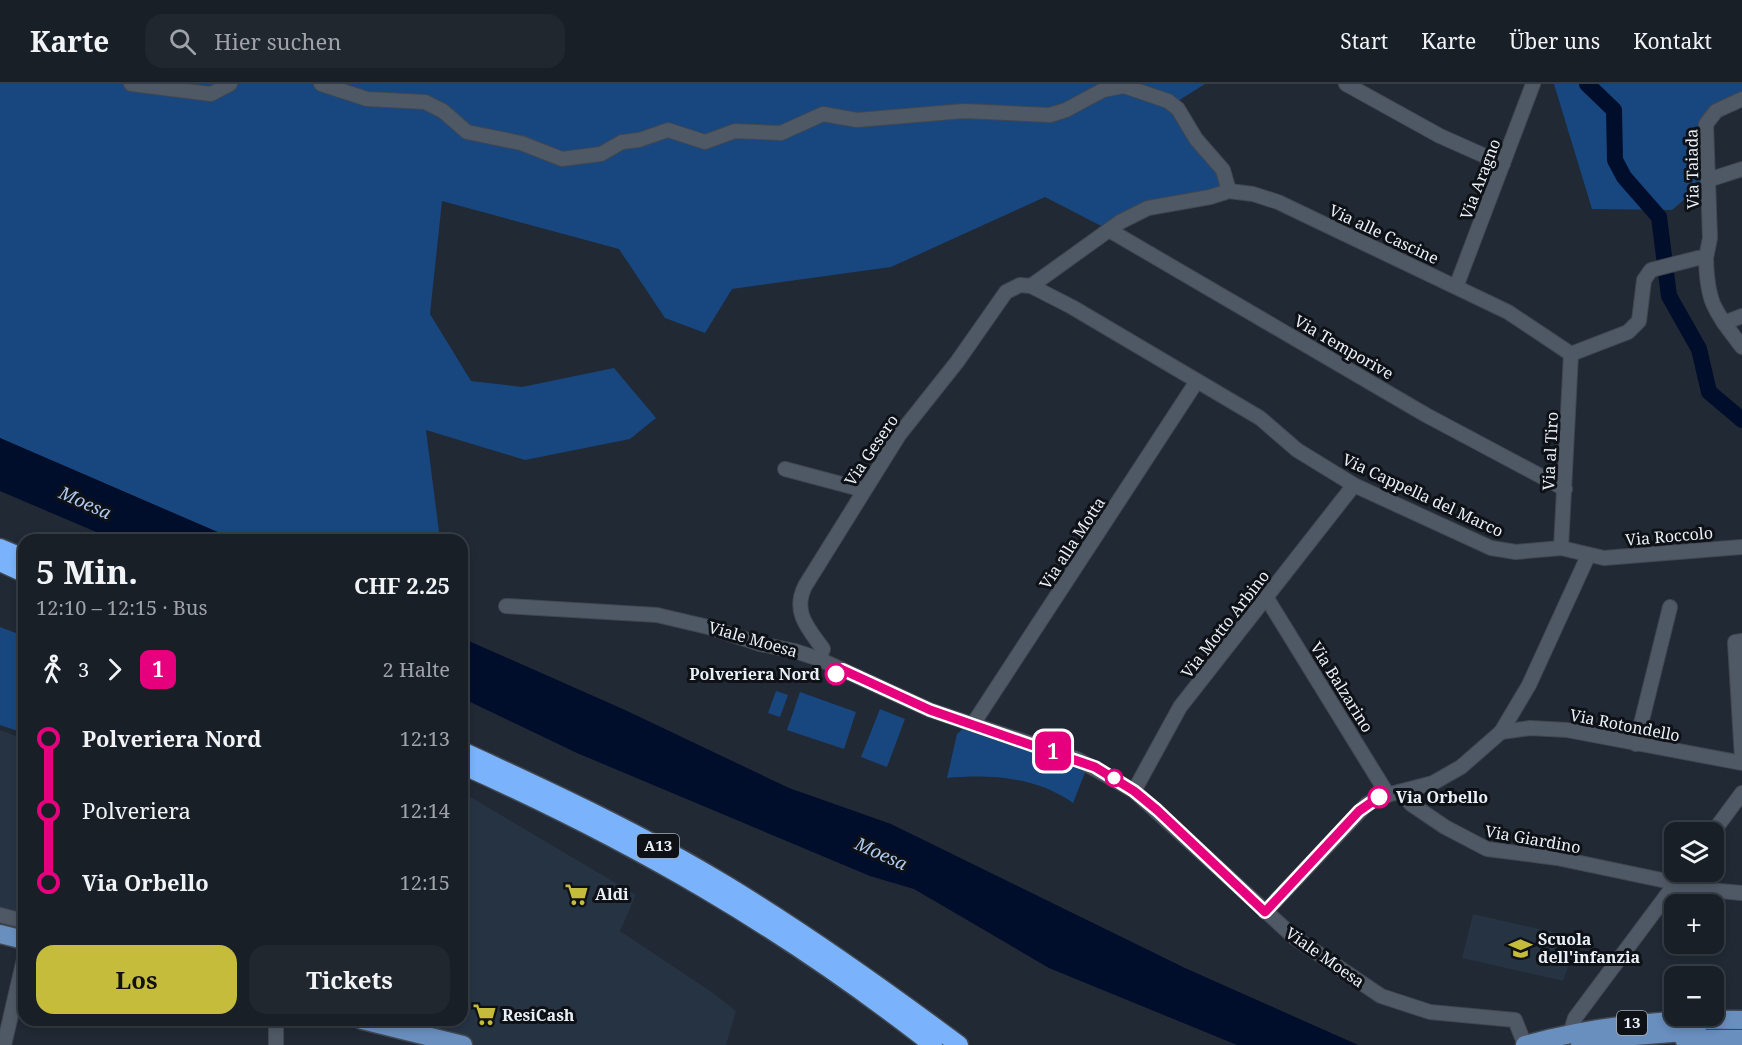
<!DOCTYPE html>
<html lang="de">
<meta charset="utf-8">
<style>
:root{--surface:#181f27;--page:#21272f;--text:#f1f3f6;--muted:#9fa2a7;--line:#363d44;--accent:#c6bc3c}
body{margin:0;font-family:"Noto Serif",serif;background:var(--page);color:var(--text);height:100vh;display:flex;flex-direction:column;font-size:22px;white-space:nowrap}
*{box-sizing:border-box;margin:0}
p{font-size:20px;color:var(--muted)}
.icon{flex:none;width:33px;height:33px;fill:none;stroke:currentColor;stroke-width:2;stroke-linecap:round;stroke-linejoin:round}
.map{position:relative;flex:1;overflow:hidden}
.side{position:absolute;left:18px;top:450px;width:450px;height:492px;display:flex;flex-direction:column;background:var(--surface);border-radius:18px;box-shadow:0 3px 9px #0003,0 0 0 2px var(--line)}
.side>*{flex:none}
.badge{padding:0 12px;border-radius:9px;font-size:21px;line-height:39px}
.controls{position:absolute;left:1664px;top:738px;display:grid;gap:12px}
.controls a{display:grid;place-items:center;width:60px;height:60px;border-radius:12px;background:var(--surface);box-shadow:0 3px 9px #0003,0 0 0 2px var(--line);font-size:30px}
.map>.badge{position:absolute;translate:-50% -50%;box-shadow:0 0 0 3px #fff}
.legs{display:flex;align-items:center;gap:9px;height:66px;padding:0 18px;font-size:20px}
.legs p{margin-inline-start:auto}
.head{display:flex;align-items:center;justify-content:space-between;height:102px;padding:0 18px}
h1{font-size:33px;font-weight:700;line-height:45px}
.action{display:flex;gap:12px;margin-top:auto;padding:12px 18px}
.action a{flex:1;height:69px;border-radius:18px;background:var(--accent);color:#111;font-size:24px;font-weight:700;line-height:69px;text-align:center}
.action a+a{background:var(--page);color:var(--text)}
ul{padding:0 18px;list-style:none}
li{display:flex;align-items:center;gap:21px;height:72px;font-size:22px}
li i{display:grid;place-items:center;width:9px;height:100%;margin:0 8px;background:currentColor}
li i::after{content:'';width:15px;height:15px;margin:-8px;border:4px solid;border-radius:50%;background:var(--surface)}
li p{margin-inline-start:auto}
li:first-child i{background:linear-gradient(#0000 50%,currentColor 0)}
li:last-child i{background:linear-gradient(currentColor 50%,#0000 0)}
header{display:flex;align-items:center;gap:36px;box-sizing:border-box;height:84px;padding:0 30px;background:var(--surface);border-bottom:2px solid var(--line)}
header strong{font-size:28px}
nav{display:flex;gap:33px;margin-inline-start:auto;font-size:21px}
.search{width:420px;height:54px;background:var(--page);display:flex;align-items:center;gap:15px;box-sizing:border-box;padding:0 21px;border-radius:18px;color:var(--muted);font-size:22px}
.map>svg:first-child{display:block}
.built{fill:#263343}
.green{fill:#18477f}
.water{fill:#000d2b}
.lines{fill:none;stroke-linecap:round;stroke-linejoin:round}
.river{stroke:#000d2b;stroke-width:16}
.minor-casing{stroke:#404751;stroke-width:16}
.major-casing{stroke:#404751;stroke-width:21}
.highway-casing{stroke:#404751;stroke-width:21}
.minor{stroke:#4f5965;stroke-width:14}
.major{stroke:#698fbf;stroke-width:18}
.highway{stroke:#7ab3fb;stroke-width:18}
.line-1-casing{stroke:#fff;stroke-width:14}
.line-1{stroke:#e6007e;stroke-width:9}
.stop-1-dot{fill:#fff;stroke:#e6007e;stroke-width:3}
.labels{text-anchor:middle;stroke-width:6;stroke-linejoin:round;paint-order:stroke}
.shield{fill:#0e1116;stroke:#a8adb4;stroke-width:1.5}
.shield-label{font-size:15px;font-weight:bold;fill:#eaf0f8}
.street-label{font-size:16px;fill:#eaf0f8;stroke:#0e1116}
.stop-label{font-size:16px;font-weight:bold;fill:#eaf0f8;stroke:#0e1116;text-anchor:end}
.poi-label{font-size:16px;font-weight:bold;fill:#eaf0f8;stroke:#0e1116;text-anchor:start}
.water-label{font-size:18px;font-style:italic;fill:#afcaee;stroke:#0e1116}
</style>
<header>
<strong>Karte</strong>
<div class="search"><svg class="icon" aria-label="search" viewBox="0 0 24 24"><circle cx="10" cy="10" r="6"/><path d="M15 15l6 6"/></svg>Hier suchen</div>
<nav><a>Start</a><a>Karte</a><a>Über uns</a><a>Kontakt</a></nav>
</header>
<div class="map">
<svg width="1742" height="961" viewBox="0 0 1742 961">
<rect width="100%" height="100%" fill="#202934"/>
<g class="built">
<polygon points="0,646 24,655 24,856 0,850"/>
<polygon points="462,708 636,811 620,847 713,909 736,927 726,961 466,961 362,936 462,936"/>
<polygon points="1473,830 1579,854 1563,897 1462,874"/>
</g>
<g class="green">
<polygon points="0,0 1205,0 1173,20 1229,107 1148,124 1109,146 1045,113 891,183 732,205 705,249 665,234 619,165 442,117 430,230 471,297 522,303 614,284 656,334 630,355 525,376 426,346 440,456 236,456 0,354"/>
<polygon points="1554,0 1742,0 1742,15 1712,29 1707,96 1672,126 1592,125"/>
<polygon points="0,543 24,552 24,649 0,641"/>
<polygon points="776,607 788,611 780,633 768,629"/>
<polygon points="800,608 856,628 844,665 787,646"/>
<polygon points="880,625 905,635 887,683 861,673"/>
<path d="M 964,644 L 1057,674 L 1086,686 L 1073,719 C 1037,693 991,690 947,694 L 957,650 Z"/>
</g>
<g class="water">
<polygon points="0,354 236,456 115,456 0,407"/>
<polygon points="462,554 625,626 789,704 891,740 1185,884 1358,961 1237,961 1049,884 914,805 870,792 577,669 462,614"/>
</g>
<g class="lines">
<polyline class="river" points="1587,0 1614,26 1615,76 1624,93 1659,133 1669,212 1699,265 1709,308 1742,336"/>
<defs>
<g id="minor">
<polyline points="131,0 211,10 230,0"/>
<polyline points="321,0 367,15 425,18 443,27 467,48 521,59 562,75 601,70 622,58 639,56 668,46 705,58 735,47 781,49 823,30 857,36 964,27 1050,31 1066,26 1103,6 1124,2 1168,17 1178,25 1196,55 1223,86 1229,107"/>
<polyline points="1346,0 1440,52 1503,80"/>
<polyline points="1708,96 1742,85"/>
<polyline points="1109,146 1426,331 1565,405"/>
<polyline points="1706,174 1710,154 1706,40 1716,27 1742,15"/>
<polyline points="1031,202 1120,138 1148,124 1210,113 1229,107 1253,110 1278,118 1508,228 1571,270"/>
<polyline points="1456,203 1533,0"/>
<polyline points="1724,239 1742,232"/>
<path d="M 1571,270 L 1628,248 L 1639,237 L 1644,196 L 1651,186 L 1698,174 L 1706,174 C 1707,220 1715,227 1742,263"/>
<polyline points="785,385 864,406"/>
<polyline points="1561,464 1571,270"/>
<polyline points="1266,513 1388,711"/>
<polyline points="506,522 657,531 708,543 760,560 795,567 819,575 930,626 1077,675 1134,707 1295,854 1381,912 1430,928 1515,936 1525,961"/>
<polyline points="1742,557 1735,558 1742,674"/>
<path d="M 819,575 L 823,565 C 808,544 792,528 805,502 L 899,351 L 957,278 L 1006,208 L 1020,201 L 1031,202 L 1072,223 L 1260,334 L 1297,366 L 1354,401 L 1491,464 L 1516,468 L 1561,464 L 1604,474 L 1742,463"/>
<polyline points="973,640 1197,297"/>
<polyline points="1501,648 1530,644 1567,646 1742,679"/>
<polyline points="1636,660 1670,523"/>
<polyline points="1134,707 1180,623 1354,401"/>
<polyline points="1402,709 1411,720 1445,743 1487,765 1557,774 1676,799 1687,804 1742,809"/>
<polyline points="1713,748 1742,709"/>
<polyline points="1265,828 1367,720 1379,713 1433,699 1461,683 1501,648 1529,601 1588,472"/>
<polyline points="0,831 24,837"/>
<polyline points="1570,950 1575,934 1684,788"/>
<polyline points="4,961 24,875"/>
<polyline points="276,961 276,936"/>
</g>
<g id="major">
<polyline points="0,850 24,856"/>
<polyline points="362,936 463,961"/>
<polyline points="1684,955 1742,955"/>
<path d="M 1525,961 C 1597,941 1667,934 1742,936"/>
<polyline points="1580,961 1634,952 1697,947"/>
</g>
<g id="highway">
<polyline points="0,464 24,474"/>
<polyline points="0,478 24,489"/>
<path d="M 462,667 C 552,708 642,750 726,801 C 807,850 884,905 959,961"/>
<path d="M 462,681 C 636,759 782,843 933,961"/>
</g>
</defs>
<use href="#minor" class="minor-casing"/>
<use href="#major" class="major-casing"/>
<use href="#highway" class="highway-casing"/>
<use href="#minor" class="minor"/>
<use href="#major" class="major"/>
<use href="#highway" class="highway"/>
</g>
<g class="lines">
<defs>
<polyline id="line-1" points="836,590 843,586 930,626 1095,683 1134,707 1157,726 1265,828 1359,727 1379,713"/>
</defs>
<use href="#line-1" class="line-1-casing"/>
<use href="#line-1" class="line-1"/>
</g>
<defs>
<symbol id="supermarket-bare" viewBox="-9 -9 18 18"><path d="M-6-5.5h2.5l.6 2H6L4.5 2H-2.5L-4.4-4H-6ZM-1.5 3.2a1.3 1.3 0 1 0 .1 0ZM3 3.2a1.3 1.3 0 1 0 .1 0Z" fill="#c6bc3c" stroke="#0e1116" stroke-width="2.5" paint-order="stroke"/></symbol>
<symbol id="school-bare" viewBox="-9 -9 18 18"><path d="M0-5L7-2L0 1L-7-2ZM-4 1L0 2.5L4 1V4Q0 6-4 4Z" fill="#c6bc3c" stroke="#0e1116" stroke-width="2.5" paint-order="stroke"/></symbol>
</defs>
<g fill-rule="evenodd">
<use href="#supermarket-bare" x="560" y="794" width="33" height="33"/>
<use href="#school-bare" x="1504" y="848" width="33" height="33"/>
<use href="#supermarket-bare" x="468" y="914" width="33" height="33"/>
</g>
<g class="stop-1-dot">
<circle cx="836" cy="590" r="10"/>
<circle cx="1114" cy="694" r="8"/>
<circle cx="1379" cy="713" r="10"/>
</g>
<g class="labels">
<g class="shield">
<rect x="637" y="750" width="42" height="24" rx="4.5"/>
<rect x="1617" y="927" width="30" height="24" rx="4.5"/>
</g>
<g class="shield-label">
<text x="658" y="767">A13</text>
<text x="1632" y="944">13</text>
</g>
<g class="street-label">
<text transform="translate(1692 85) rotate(-91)" y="6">Via Taiada</text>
<text transform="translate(1480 95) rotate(-69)" y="6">Via Aragno</text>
<text transform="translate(1384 150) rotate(25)" y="6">Via alle Cascine</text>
<text transform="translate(1344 263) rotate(30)" y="6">Via Temporive</text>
<text transform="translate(871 366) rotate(-56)" y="6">Via Gesero</text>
<text transform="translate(1550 367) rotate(-87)" y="6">Via al Tiro</text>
<text transform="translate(1423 411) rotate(25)" y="6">Via Cappella del Marco</text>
<text transform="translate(1669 452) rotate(-5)" y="6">Via Roccolo</text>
<text transform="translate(1072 459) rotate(-57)" y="6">Via alla Motta</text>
<text transform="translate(1225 540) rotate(-52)" y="6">Via Motto Arbino</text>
<text transform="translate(753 555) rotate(16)" y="6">Viale Moesa</text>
<text transform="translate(1342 603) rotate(58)" y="6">Via Balzarino</text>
<text transform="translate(1625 641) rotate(11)" y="6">Via Rotondello</text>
<text transform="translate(1533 755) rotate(10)" y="6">Via Giardino</text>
<text transform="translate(1325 873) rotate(35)" y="6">Viale Moesa</text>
</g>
<g class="stop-label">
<text x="820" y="596">Polveriera Nord</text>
<text x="1396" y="719" text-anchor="start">Via Orbello</text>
</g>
<g class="poi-label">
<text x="595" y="816">Aldi</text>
<text x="1538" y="861">Scuola<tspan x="1538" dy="18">dell'infanzia</tspan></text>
<text x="502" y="937">ResiCash</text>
</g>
<g class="water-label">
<text transform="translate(85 419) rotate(24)" y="6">Moesa</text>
<text transform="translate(881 770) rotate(24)" y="6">Moesa</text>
</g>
</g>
</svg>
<div class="controls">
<a><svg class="icon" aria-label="layers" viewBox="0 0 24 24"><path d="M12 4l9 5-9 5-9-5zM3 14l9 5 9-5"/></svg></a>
<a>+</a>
<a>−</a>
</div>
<b class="badge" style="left:1053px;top:667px;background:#e6007e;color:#fff">1</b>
<section class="side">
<div class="head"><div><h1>5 Min.</h1><p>12:10 – 12:15 · Bus</p></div><b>CHF 2.25</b></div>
<div class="legs"><svg class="icon" aria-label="walk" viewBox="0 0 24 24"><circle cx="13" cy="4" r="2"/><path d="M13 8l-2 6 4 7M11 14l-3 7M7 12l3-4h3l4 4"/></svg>3<svg class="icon" aria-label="forward" viewBox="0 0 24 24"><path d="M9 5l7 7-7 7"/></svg><b class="badge" style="background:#e6007e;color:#fff">1</b><p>2 Halte</p></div>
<ul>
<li><i style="color:#e6007e"></i><b>Polveriera Nord</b><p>12:13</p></li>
<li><i style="color:#e6007e"></i><span>Polveriera</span><p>12:14</p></li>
<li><i style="color:#e6007e"></i><b>Via Orbello</b><p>12:15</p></li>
</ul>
<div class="action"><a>Los</a><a>Tickets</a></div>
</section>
</div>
